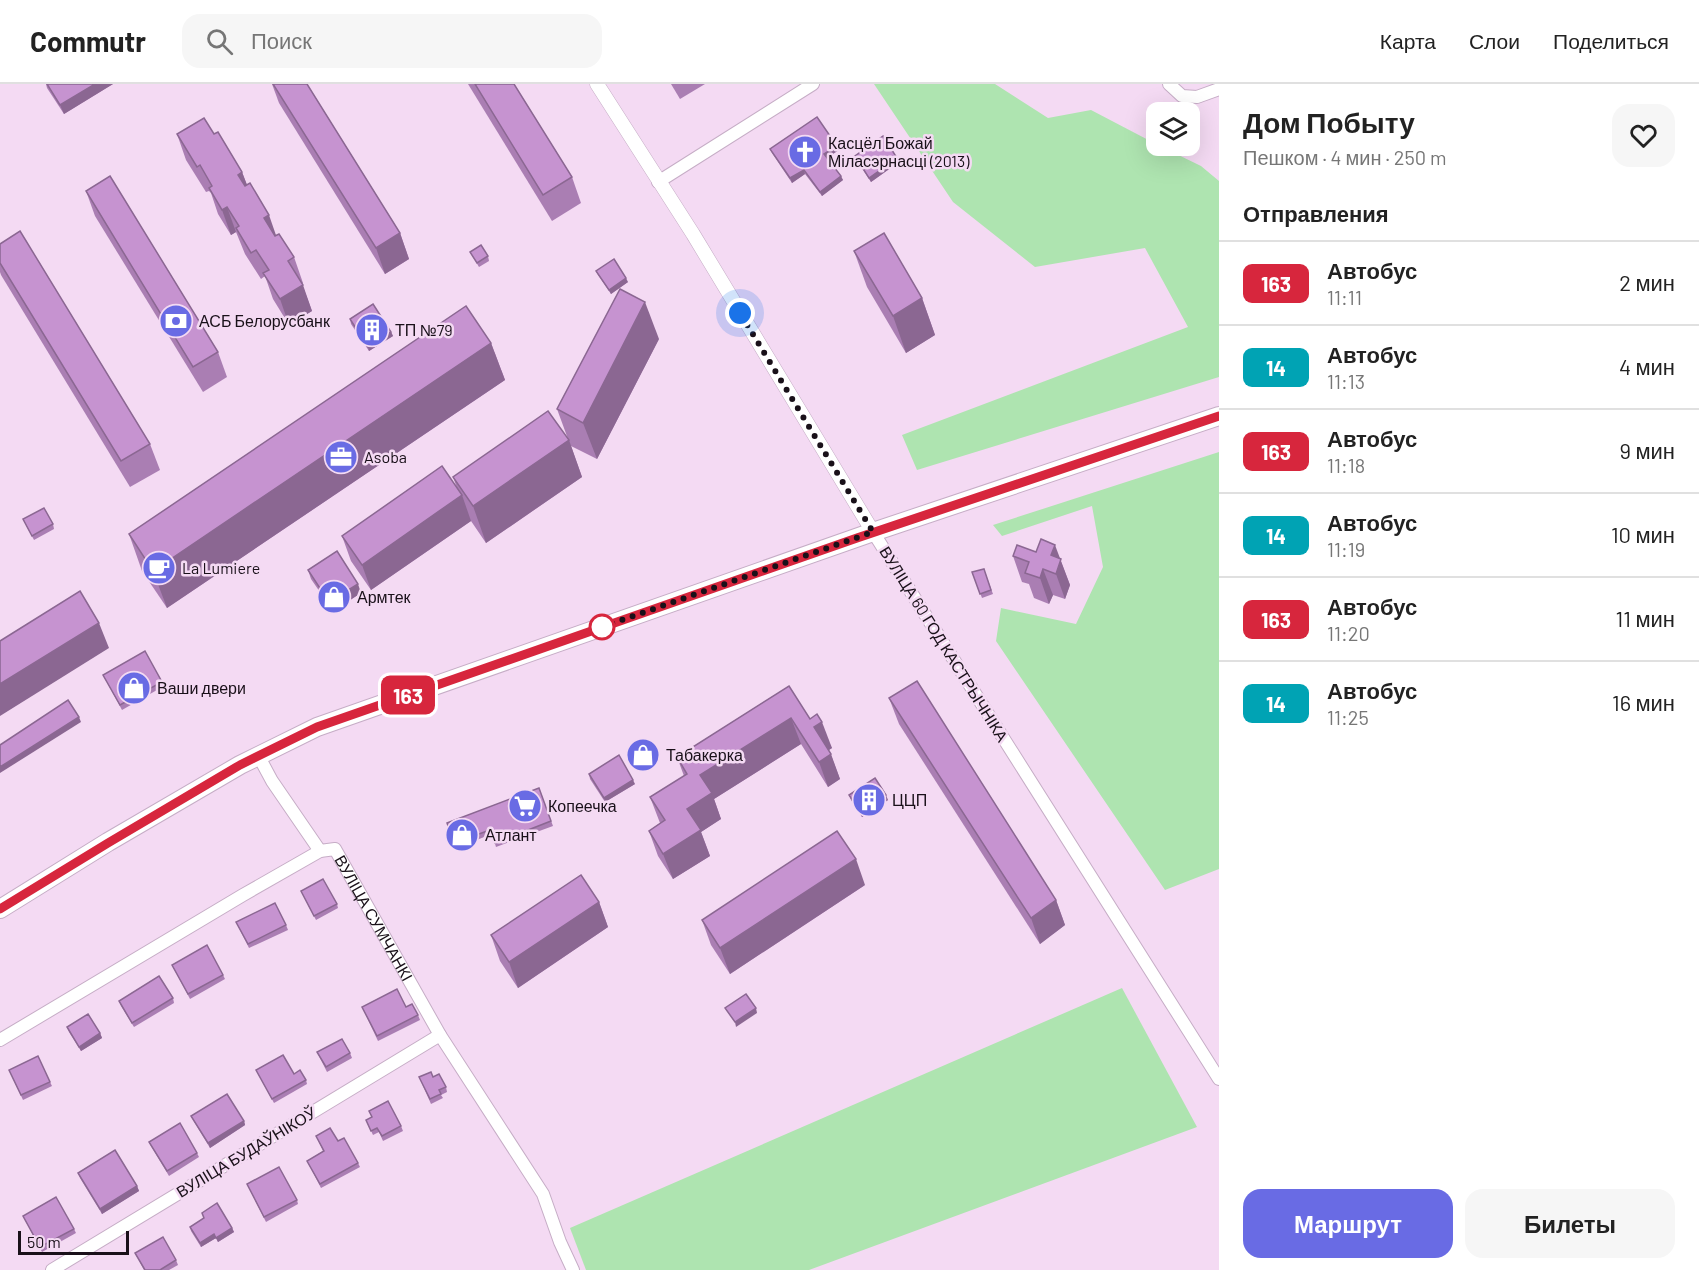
<!DOCTYPE html>
<html lang="ru">
<meta charset="utf-8">
<style>
:root{--surface:#fff;--page:#f6f6f6;--text:#222;--muted:#767676;--line:#e0e0e0;--accent:#696be4}
body{margin:0;font-family:Barlow,sans-serif;background:var(--page);color:var(--text);height:100vh;display:flex;flex-direction:column;font-size:22px;white-space:nowrap}
*{box-sizing:border-box;margin:0}
p{font-size:20px;color:var(--muted)}
.icon{flex:none;width:33px;height:33px;fill:none;stroke:currentColor;stroke-width:2;stroke-linecap:round;stroke-linejoin:round}
.map{position:relative;flex:1;overflow:hidden}
.drawer{display:flex;flex-direction:column;background:var(--surface);width:480px}
.drawer>*{flex:none}
.badge{padding:0 12px;border-radius:9px;font-size:21px;line-height:39px}
.controls{position:absolute;left:1146px;top:18px;display:grid;gap:12px}
.controls a{display:grid;place-items:center;width:54px;height:54px;border-radius:12px;background:var(--surface);box-shadow:0 6px 24px #0002;font-size:30px}
.scale{position:absolute;left:18px;bottom:15px;width:111px;box-sizing:border-box;padding-left:6px;border:3px solid #191019;border-top:0;font-size:16px;line-height:21px;white-space:nowrap;color:#191019;-webkit-text-stroke:4px #f4daf3;paint-order:stroke}
.you{position:absolute;width:30px;height:30px;margin:-15px;border:4px solid #fff;border-radius:50%;background:#1a73e8;box-shadow:0 0 0 9px #1a73e833}
.map>.badge{position:absolute;translate:-50% -50%;box-shadow:0 0 0 3px #fff}
h2{padding:0 24px;font-size:22px;line-height:54px}
.round{display:grid;place-items:center;flex:none;width:63px;height:63px;border-radius:18px;background:var(--page)}
.overview{display:flex;align-items:center;justify-content:space-between;height:102px;padding:0 24px}
h1{font-size:28px;font-weight:800;line-height:45px}
.button{display:flex;gap:12px;margin-top:auto;padding:12px 24px}
.button a{flex:1;height:69px;border-radius:18px;background:var(--accent);color:#fff;font-size:24px;font-weight:800;line-height:69px;text-align:center}
.button a+a{background:var(--page);color:var(--text)}
ul{padding:0;list-style:none}
li{display:flex;align-items:center;gap:18px;height:84px;padding:0 24px;border-top:2px solid var(--line)}
li div{flex:1}
li b{display:block;font-size:22px}
li em{font-style:normal}
li .badge{min-width:66px;font-weight:700;text-align:center}
header{display:flex;align-items:center;gap:36px;box-sizing:border-box;height:84px;padding:0 30px;background:var(--surface);border-bottom:2px solid var(--line)}
header strong{font-size:28px}
nav{display:flex;gap:33px;margin-inline-start:auto;font-size:21px}
.search{width:420px;height:54px;background:var(--page);display:flex;align-items:center;gap:15px;box-sizing:border-box;padding:0 21px;border-radius:18px;color:var(--muted);font-size:22px}
main{display:flex;flex:1;min-height:0}
.map>svg:first-child{display:block}
.green{fill:#aee4b0}
.lines{fill:none;stroke-linecap:round;stroke-linejoin:round}
.minor-casing{stroke:#c6adc6;stroke-width:14}
.tertiary-casing{stroke:#c6adc6;stroke-width:15}
.primary-casing{stroke:#c6adc6;stroke-width:20}
.minor{stroke:#fff;stroke-width:12}
.tertiary{stroke:#fff;stroke-width:14}
.primary{stroke:#fff;stroke-width:18}
.wall{fill:#aa7eb3}
.shaded-wall{fill:#8b6792}
.building{fill:#c693d0;stroke:#8b6792;stroke-width:1.5}
.line-casing{stroke:#fff;stroke-width:14}
.line{stroke:#d7263d;stroke-width:9}
.walk{stroke:#191019;stroke-width:6;stroke-dasharray:0 10.8}
.stop-dot{fill:#fff;stroke:#d7263d;stroke-width:3}
.labels{text-anchor:middle;stroke-width:5;stroke-linejoin:round;paint-order:stroke}
.poi-label{font-size:16px;fill:#191019;stroke:#f4daf3;text-anchor:start}
.street-label{font-size:16px;fill:#191019;stroke:#f4daf3}
</style>
<header>
<strong>Commutr</strong>
<div class="search"><svg class="icon" aria-label="search" viewBox="0 0 24 24"><circle cx="10" cy="10" r="6"/><path d="M15 15l6 6"/></svg>Поиск</div>
<nav><a>Карта</a><a>Слои</a><a>Поделиться</a></nav>
</header>
<main>
<div class="map">
<svg width="1219" height="1186" viewBox="0 0 1219 1186">
<rect width="100%" height="100%" fill="#f4daf3"/>
<g class="green">
<polygon points="874,0 995,0 1048,34 1091,26 1156,60 1156,62 1160,62 1201,82 1219,97 1219,293 917,386 902,351 1188,243 1145,164 1035,183 953,118"/>
<polygon points="1219,368 1219,785 1165,806 996,557 1001,524 1076,540 1103,483 1092,422 1002,452 993,441"/>
<polygon points="1122,904 1197,1043 809,1186 586,1186 570,1144"/>
</g>
<g class="lines">
<defs>
<g id="minor">
<polyline points="1169,0 1182,12 1197,13 1219,5"/>
<polyline points="658,98 813,0"/>
<polyline points="873,448 1219,995"/>
<polyline points="258,671 272,697 320,767"/>
<path id="s1" d="M 0,956 L 243,811 L 320,767 L 335,765 L 440,951 L 543,1110 L 560,1158 L 573,1186"/>
<polyline points="52,1186 440,951"/>
</g>
<polyline id="tertiary" points="597,0 693,150 873,448"/>
<polyline id="primary" points="0,825 108,758 240,681 317,643 873,448 1219,332"/>
</defs>
<use href="#minor" class="minor-casing"/>
<use href="#tertiary" class="tertiary-casing"/>
<use href="#primary" class="primary-casing"/>
<use href="#minor" class="minor"/>
<use href="#tertiary" class="tertiary"/>
<use href="#primary" class="primary"/>
</g>
<g class="wall">
<polygon points="46,0 113,0 64,30 47,4"/>
<polygon points="272,0 307,0 400,149 409,175 385,190 279,19"/>
<polygon points="468,0 514,0 572,93 581,119 552,137"/>
<polygon points="671,0 705,0 680,15"/>
<polygon points="177,50 214,50 242,88 247,101 276,152 294,173 303,199 302,200 312,227 289,241 273,215 265,192 261,195 245,170 236,148 231,151 218,130 211,109 209,107 206,108 186,76"/>
<polygon points="837,62 839,66 827,74 843,96 822,112 805,90 792,99 772,69 770,65"/>
<polygon points="855,72 897,74 899,78 871,98 857,77"/>
<polygon points="86,107 218,268 227,293 203,308 95,132"/>
<polygon points="0,160 150,360 160,386 130,403 1,191 0,188"/>
<polygon points="854,167 922,214 935,251 906,269 867,203"/>
<polygon points="470,168 488,172 489,177 479,183"/>
<polygon points="596,187 628,198 611,210 598,191"/>
<polygon points="350,235 391,248 393,252 369,267 351,240"/>
<polygon points="659,255 597,375 571,362 582,393 486,459 471,437 371,506 351,477 342,452 457,404 453,393 568,355 557,325"/>
<polygon points="491,259 505,296 167,524 142,487 129,450"/>
<polygon points="23,435 53,440 54,445 34,456"/>
<polygon points="1013,472 1060,475 1070,501 1065,515 1053,511 1049,520 1034,514 1029,500 1022,498"/>
<polygon points="984,485 993,510 982,514 972,488"/>
<polygon points="308,486 361,509 333,527 311,495"/>
<polygon points="103,591 162,598 164,602 122,626"/>
<polygon points="789,602 810,635 832,664 829,666 840,695 828,703 801,660 714,715 721,735 701,748 710,772 673,795 658,772 649,747 660,739 650,713 684,692 677,673"/>
<polygon points="889,614 1056,816 1065,841 1040,860 899,640"/>
<polygon points="629,665 640,670 642,674 636,678"/>
<polygon points="589,690 635,700 605,718 590,695"/>
<polygon points="539,704 553,742 496,763 492,750 456,764 447,739"/>
<polygon points="849,711 888,716 862,733 851,716"/>
<polygon points="865,801 730,890 711,861 702,836"/>
<polygon points="301,807 337,820 338,824 316,836"/>
<polygon points="599,818 608,843 518,904 500,877 491,851"/>
<polygon points="236,838 286,841 288,846 249,864"/>
<polygon points="172,881 223,891 225,895 190,915"/>
<polygon points="173,914 174,919 134,943 121,922 119,917"/>
<polygon points="362,923 406,923 418,931 420,936 378,957"/>
<polygon points="67,943 100,949 102,954 81,967 69,948"/>
<polygon points="317,968 350,969 352,974 327,988"/>
<polygon points="9,986 50,998 52,1002 23,1016"/>
<polygon points="256,986 294,990 306,996 307,1000 274,1019"/>
<polygon points="419,993 433,993 446,1003 447,1008 441,1011 443,1014 431,1020"/>
<polygon points="369,1027 401,1042 403,1047 383,1057 379,1048 373,1051 366,1036 372,1033"/>
<polygon points="191,1032 244,1037 245,1041 210,1064 193,1036"/>
<polygon points="316,1052 338,1057 358,1079 360,1083 321,1104 307,1077 323,1067"/>
<polygon points="149,1058 197,1069 199,1073 169,1092 151,1062"/>
<polygon points="78,1089 137,1102 139,1107 102,1130 80,1094"/>
<polygon points="247,1100 297,1116 298,1120 266,1138"/>
<polygon points="202,1129 232,1144 234,1148 218,1158 216,1154 201,1163 191,1147 190,1143 204,1134"/>
<polygon points="23,1132 74,1145 76,1149 42,1168"/>
<polygon points="135,1169 176,1176 178,1181 169,1186 144,1186"/>
</g>
<g class="shaded-wall">
<polygon points="95,0 113,0 64,30 60,21"/>
<polygon points="837,62 839,66 826,74 824,70"/>
<polygon points="897,74 899,78 871,98 869,94"/>
<polygon points="804,86 805,90 792,99 790,94"/>
<polygon points="242,88 252,114 238,91"/>
<polygon points="841,92 843,96 822,112 820,108"/>
<polygon points="227,123 236,148 231,151 222,126"/>
<polygon points="269,131 278,157 264,134"/>
<polygon points="400,149 409,175 385,190 376,164"/>
<polygon points="626,194 628,198 611,210 609,206"/>
<polygon points="303,201 312,227 289,241 280,215"/>
<polygon points="922,214 935,251 906,269 893,232"/>
<polygon points="645,218 659,255 597,375 583,339"/>
<polygon points="391,248 393,252 369,267 368,263"/>
<polygon points="491,259 505,296 167,524 153,487"/>
<polygon points="569,356 582,393 486,459 473,422"/>
<polygon points="462,411 471,437 371,506 362,481"/>
<polygon points="1055,461 1070,501 1065,515 1056,490 1051,471"/>
<polygon points="1043,485 1053,511 1049,520 1040,494"/>
<polygon points="358,500 361,509 333,527 329,518"/>
<polygon points="99,539 109,564 0,632 0,600"/>
<polygon points="79,633 81,638 0,689 0,683"/>
<polygon points="791,634 801,660 714,715 721,735 701,748 710,772 673,795 663,770 687,725 700,691"/>
<polygon points="822,638 832,664 824,669 814,643"/>
<polygon points="831,670 840,695 828,703 819,678"/>
<polygon points="633,696 635,700 605,718 604,714"/>
<polygon points="886,711 888,716 862,733 860,728"/>
<polygon points="856,775 865,801 730,890 720,864"/>
<polygon points="1056,816 1065,841 1040,860 1031,834"/>
<polygon points="599,818 608,843 518,904 509,878"/>
<polygon points="756,924 757,929 736,943 735,938"/>
<polygon points="100,949 102,954 81,967 79,963"/>
<polygon points="244,1037 245,1041 210,1064 208,1059"/>
<polygon points="137,1102 139,1107 102,1130 100,1125"/>
<polygon points="232,1144 234,1148 218,1158 216,1154"/>
<polygon points="214,1150 216,1154 201,1163 200,1159"/>
</g>
<g class="building">
<polygon points="47,0 95,0 60,21"/>
<polygon points="273,0 307,0 400,149 376,164"/>
<polygon points="475,0 514,0 572,93 543,111"/>
<polygon points="817,33 837,62 824,70 841,92 820,108 804,86 790,94 770,65"/>
<polygon points="204,34 214,50 218,48 242,88 238,91 245,102 250,99 269,131 264,134 275,152 279,150 294,173 288,177 303,201 280,215 263,189 269,186 256,166 251,169 236,144 239,142 227,123 222,126 209,104 212,102 200,81 197,83 177,50"/>
<polygon points="883,52 897,74 869,94 855,72"/>
<polygon points="110,92 218,268 193,283 86,107"/>
<polygon points="20,147 150,360 121,377 0,179 0,160"/>
<polygon points="884,149 922,214 893,232 854,167"/>
<polygon points="481,161 488,172 477,179 470,168"/>
<polygon points="614,175 626,194 609,206 596,187"/>
<polygon points="620,205 645,218 583,339 557,325"/>
<polygon points="373,220 391,248 368,263 350,235"/>
<polygon points="466,222 491,259 153,487 129,450"/>
<polygon points="548,327 569,356 473,422 453,393"/>
<polygon points="442,382 462,411 362,481 342,452"/>
<polygon points="44,424 53,440 32,452 23,435"/>
<polygon points="1041,455 1055,461 1051,471 1061,475 1056,490 1043,485 1040,494 1025,489 1029,478 1013,472 1017,461 1036,468"/>
<polygon points="337,467 358,500 329,518 308,486"/>
<polygon points="984,485 991,506 980,510 972,488"/>
<polygon points="80,507 99,539 0,600 0,557"/>
<polygon points="145,567 162,598 120,621 103,591"/>
<polygon points="917,597 1056,816 1031,834 889,614"/>
<polygon points="789,602 810,635 817,630 822,638 814,643 831,670 819,678 791,634 700,691 712,709 687,725 701,746 663,770 649,747 665,736 650,713 687,690 677,673"/>
<polygon points="68,616 79,633 0,683 0,661"/>
<polygon points="635,662 640,670 634,674 629,665"/>
<polygon points="619,671 633,696 604,714 589,690"/>
<polygon points="875,694 886,711 860,728 849,711"/>
<polygon points="539,704 551,737 495,759 490,746 454,759 447,739"/>
<polygon points="837,747 856,775 720,864 702,836"/>
<polygon points="581,791 599,818 509,878 491,851"/>
<polygon points="323,795 337,820 314,832 301,807"/>
<polygon points="275,819 286,841 248,860 236,838"/>
<polygon points="207,861 223,891 188,910 172,881"/>
<polygon points="159,892 173,914 132,939 119,917"/>
<polygon points="397,905 406,923 412,920 418,931 377,952 362,923"/>
<polygon points="746,910 756,924 735,938 725,924"/>
<polygon points="88,930 100,949 79,963 67,943"/>
<polygon points="342,955 350,969 326,983 317,968"/>
<polygon points="283,971 294,990 300,986 306,996 272,1015 256,986"/>
<polygon points="38,972 50,998 21,1011 9,986"/>
<polygon points="431,988 433,993 439,990 446,1003 439,1006 441,1010 430,1015 419,993"/>
<polygon points="227,1010 244,1037 208,1059 191,1032"/>
<polygon points="388,1017 401,1042 382,1052 377,1044 371,1047 366,1036 372,1033 369,1027"/>
<polygon points="180,1039 197,1069 167,1087 149,1058"/>
<polygon points="330,1044 338,1057 344,1054 358,1079 320,1100 307,1077 324,1067 316,1052"/>
<polygon points="115,1066 137,1102 100,1125 78,1089"/>
<polygon points="279,1083 297,1116 264,1133 247,1100"/>
<polygon points="56,1113 74,1145 40,1163 23,1132"/>
<polygon points="217,1119 232,1144 216,1154 214,1150 200,1159 190,1143 204,1134 202,1129"/>
<polygon points="163,1153 176,1176 160,1186 145,1186 135,1169"/>
</g>
<g class="lines">
<defs>
<polyline id="line" points="0,825 108,759 240,681 317,643 857,454 1219,332"/>
</defs>
<use href="#line" class="line-casing"/>
<use href="#line" class="line"/>
<polyline class="walk" points="602,543 873,448 740,229"/>
</g>
<defs>
<symbol id="church-disc" viewBox="-11 -11 22 22"><circle r="9.5" fill="#696be4" stroke="#f4daf3"/><path d="M-1.2-6h2.4v3.5h3.3v2.4h-3.3V6h-2.4V-.1h-3.3v-2.4h3.3Z" fill="#fff"/></symbol>
<symbol id="bank-disc" viewBox="-11 -11 22 22"><circle r="9.5" fill="#696be4" stroke="#f4daf3"/><path d="M-6-4H6V4H-6ZM0-2.3a2.3 2.3 0 1 0 0 4.6a2.3 2.3 0 1 0 0-4.6Z" fill="#fff"/></symbol>
<symbol id="building-disc" viewBox="-11 -11 22 22"><circle r="9.5" fill="#696be4" stroke="#f4daf3"/><path d="M-4-6H4V6H1V3H-1V6H-4ZM-2.5-4.3h1.7v1.8h-1.7ZM.8-4.3h1.7v1.8H.8ZM-2.5-1h1.7V.8h-1.7ZM.8-1h1.7V.8H.8Z" fill="#fff"/></symbol>
<symbol id="office-disc" viewBox="-11 -11 22 22"><circle r="9.5" fill="#696be4" stroke="#f4daf3"/><path d="M-6-3h4V-5.5h4V-3h4V5H-6ZM-1-4.5V-3h2v-1.5ZM-6 0V1H6V0Z" fill="#fff"/></symbol>
<symbol id="cafe-disc" viewBox="-11 -11 22 22"><circle r="9.5" fill="#696be4" stroke="#f4daf3"/><path d="M-5.5-4.5H6V0H3Q3 3.5 0 3.5H-2.5Q-5.5 3.5-5.5 0ZM3-3.2v2h1.7v-2ZM-6 4.5H4V6H-6Z" fill="#fff"/></symbol>
<symbol id="shop-disc" viewBox="-11 -11 22 22"><circle r="9.5" fill="#696be4" stroke="#f4daf3"/><path d="M-5-2.5h2.3a2.7 3.5 0 0 1 5.4 0H5L5.5 6h-11ZM-1.5-2.5h3a1.5 2.3 0 0 0-3 0Z" fill="#fff"/></symbol>
<symbol id="supermarket-disc" viewBox="-11 -11 22 22"><circle r="9.5" fill="#696be4" stroke="#f4daf3"/><path d="M-6-5.5h2.5l.6 2H6L4.5 2H-2.5L-4.4-4H-6ZM-1.5 3.2a1.3 1.3 0 1 0 .1 0ZM3 3.2a1.3 1.3 0 1 0 .1 0Z" fill="#fff"/></symbol>
</defs>
<g fill-rule="evenodd">
<use href="#church-disc" x="786" y="49" width="38" height="38"/>
<use href="#bank-disc" x="157" y="218" width="38" height="38"/>
<use href="#building-disc" x="353" y="227" width="38" height="38"/>
<use href="#office-disc" x="322" y="354" width="38" height="38"/>
<use href="#cafe-disc" x="140" y="465" width="38" height="38"/>
<use href="#shop-disc" x="315" y="494" width="38" height="38"/>
<use href="#shop-disc" x="115" y="585" width="38" height="38"/>
<use href="#shop-disc" x="624" y="652" width="38" height="38"/>
<use href="#building-disc" x="850" y="697" width="38" height="38"/>
<use href="#supermarket-disc" x="506" y="703" width="38" height="38"/>
<use href="#shop-disc" x="443" y="732" width="38" height="38"/>
</g>
<circle class="stop-dot" cx="602" cy="543" r="12"/>
<g class="labels">
<g class="poi-label">
<text x="828" y="65">Касцёл Божай<tspan x="828" dy="18">Міласэрнасці (2013)</tspan></text>
<text x="199" y="243">АСБ Белорусбанк</text>
<text x="395" y="252">ТП №79</text>
<text x="364" y="379">Asoba</text>
<text x="182" y="490">La Lumiere</text>
<text x="357" y="519">Армтек</text>
<text x="157" y="610">Ваши двери</text>
<text x="666" y="677">Табакерка</text>
<text x="892" y="722">ЦЦП</text>
<text x="548" y="728">Копеечка</text>
<text x="485" y="757">Атлант</text>
</g>
<g class="street-label">
<text transform="translate(944 560) rotate(58)" y="6">ВУЛІЦА 60 ГОД КАСТРЫЧНІКА</text>
<text dy="6" stroke="none"><textPath href="#s1" startOffset="466">ВУЛІЦА СУМЧАНКІ</textPath></text>
<text transform="translate(246 1068) rotate(-31)" y="6">ВУЛІЦА БУДАЎНІКОЎ</text>
</g>
</g>
</svg>
<div class="controls">
<a><svg class="icon" aria-label="layers" viewBox="0 0 24 24"><path d="M12 4l9 5-9 5-9-5zM3 14l9 5 9-5"/></svg></a>
</div>
<div class="scale">50 m</div>
<div class="you" style="left:740px;top:229px"></div>
<b class="badge" style="left:408px;top:611px;background:#d7263d;color:#fff">163</b>
</div>
<section class="drawer">
<div class="overview"><div><h1>Дом Побыту</h1><p>Пешком · 4 мин · 250 m</p></div><a class="round"><svg class="icon" aria-label="heart" viewBox="0 0 24 24"><path d="M12 20l-8-8c-3-5 5-10 8-4 3-6 11-1 8 4z"/></svg></a></div>
<h2>Отправления</h2>
<ul>
<li><span class="badge" style="background:#d7263d;color:#fff">163</span><div><b>Автобус</b><p>11:11</p></div><em>2 мин</em></li>
<li><span class="badge" style="background:#00a3b4;color:#fff">14</span><div><b>Автобус</b><p>11:13</p></div><em>4 мин</em></li>
<li><span class="badge" style="background:#d7263d;color:#fff">163</span><div><b>Автобус</b><p>11:18</p></div><em>9 мин</em></li>
<li><span class="badge" style="background:#00a3b4;color:#fff">14</span><div><b>Автобус</b><p>11:19</p></div><em>10 мин</em></li>
<li><span class="badge" style="background:#d7263d;color:#fff">163</span><div><b>Автобус</b><p>11:20</p></div><em>11 мин</em></li>
<li><span class="badge" style="background:#00a3b4;color:#fff">14</span><div><b>Автобус</b><p>11:25</p></div><em>16 мин</em></li>
</ul>
<div class="button"><a>Маршрут</a><a>Билеты</a></div>
</section>
</main>
